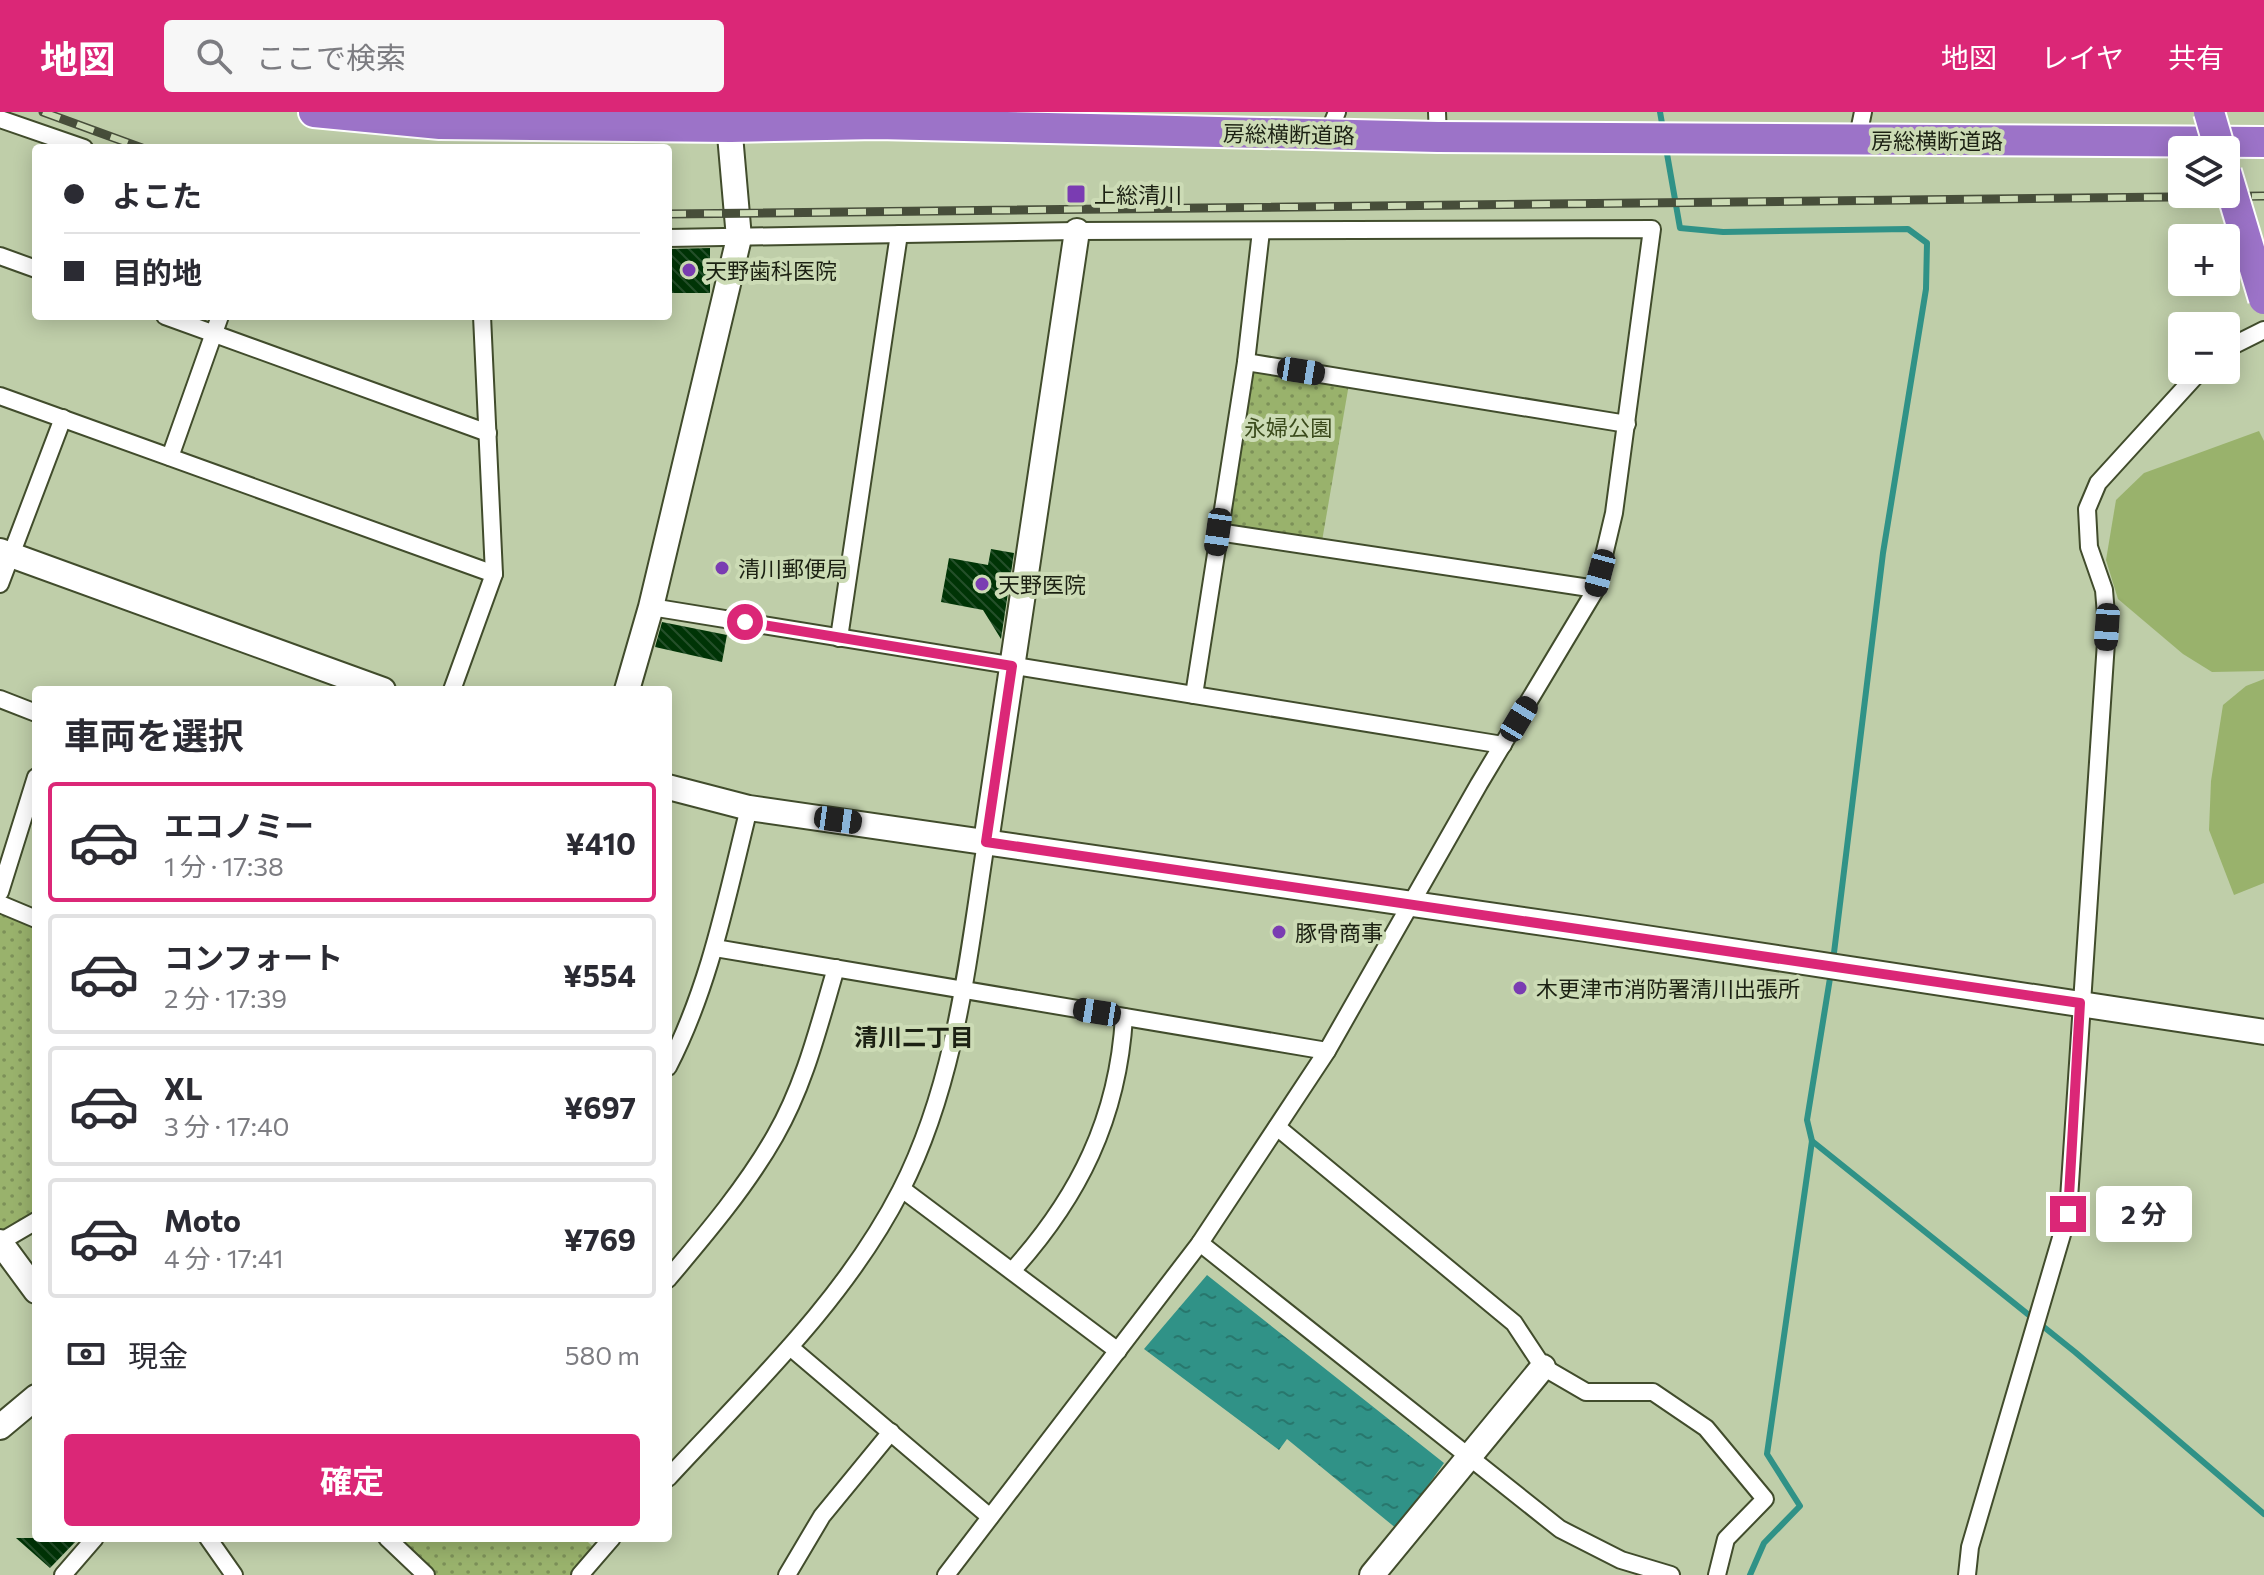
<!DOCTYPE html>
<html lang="ja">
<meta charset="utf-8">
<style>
:root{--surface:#fff;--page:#f7f7f7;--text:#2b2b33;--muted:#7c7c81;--line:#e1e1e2;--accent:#db2777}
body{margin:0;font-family:Commissioner,"Noto Sans JP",sans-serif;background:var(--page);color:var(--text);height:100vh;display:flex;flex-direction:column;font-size:30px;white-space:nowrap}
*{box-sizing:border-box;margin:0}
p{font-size:26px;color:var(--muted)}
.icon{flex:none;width:44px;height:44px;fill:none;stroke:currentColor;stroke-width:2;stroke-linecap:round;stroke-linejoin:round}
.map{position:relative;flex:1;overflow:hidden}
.side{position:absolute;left:32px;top:574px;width:640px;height:856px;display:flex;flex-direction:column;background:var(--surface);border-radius:8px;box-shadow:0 4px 20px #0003}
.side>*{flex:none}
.top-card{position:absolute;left:32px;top:32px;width:640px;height:176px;border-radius:8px;box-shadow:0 4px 20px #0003;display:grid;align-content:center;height:176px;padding:0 32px;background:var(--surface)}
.fabs{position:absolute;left:2168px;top:24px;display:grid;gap:16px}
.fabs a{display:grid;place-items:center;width:72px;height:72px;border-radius:8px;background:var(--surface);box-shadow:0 4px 20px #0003;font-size:40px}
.end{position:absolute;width:36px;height:36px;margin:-18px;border:10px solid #db2777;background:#fff;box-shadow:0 0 0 4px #fff}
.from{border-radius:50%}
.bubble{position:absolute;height:56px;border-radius:8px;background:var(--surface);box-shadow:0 4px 20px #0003;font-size:26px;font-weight:700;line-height:56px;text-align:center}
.car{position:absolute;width:24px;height:48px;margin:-24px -12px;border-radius:10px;box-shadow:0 0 6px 2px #0007;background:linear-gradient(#222 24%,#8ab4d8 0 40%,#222 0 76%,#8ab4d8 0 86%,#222 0)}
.top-card b{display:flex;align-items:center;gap:28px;height:76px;font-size:30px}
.top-card b+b{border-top:2px solid var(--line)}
.top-card i{width:20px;height:20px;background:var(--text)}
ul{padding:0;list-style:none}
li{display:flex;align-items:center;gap:24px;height:120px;margin:0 16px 12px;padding:0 16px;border:4px solid var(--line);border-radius:8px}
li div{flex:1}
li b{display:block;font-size:30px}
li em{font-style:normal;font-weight:700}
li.selected{border-color:var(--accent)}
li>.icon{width:72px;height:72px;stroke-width:1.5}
h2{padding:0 32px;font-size:36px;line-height:96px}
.pay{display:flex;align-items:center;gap:20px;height:88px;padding:0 32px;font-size:30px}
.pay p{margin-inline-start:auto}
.primary-button{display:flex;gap:16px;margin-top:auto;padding:16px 32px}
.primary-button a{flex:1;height:92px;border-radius:8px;background:var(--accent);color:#fff;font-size:32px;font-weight:700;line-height:92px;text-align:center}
header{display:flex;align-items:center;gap:48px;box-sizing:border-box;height:112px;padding:0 40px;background:var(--accent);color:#fff}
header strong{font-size:38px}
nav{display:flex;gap:44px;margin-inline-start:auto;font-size:28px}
.search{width:560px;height:72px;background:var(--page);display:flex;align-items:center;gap:20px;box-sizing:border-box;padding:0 28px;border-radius:8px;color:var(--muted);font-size:30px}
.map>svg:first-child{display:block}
.grass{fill:url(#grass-dots)}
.pitch{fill:#99b26c}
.water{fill:url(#water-ripples)}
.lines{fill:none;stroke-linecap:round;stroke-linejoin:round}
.stream{stroke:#309287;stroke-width:6}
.building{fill:url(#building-back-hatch)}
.street-casing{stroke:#414c2c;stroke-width:20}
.secondary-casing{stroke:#414c2c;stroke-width:28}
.highway-casing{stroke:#fff;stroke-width:34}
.street{stroke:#fff;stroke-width:16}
.secondary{stroke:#fff;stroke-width:24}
.highway{stroke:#9c73c8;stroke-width:30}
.rail-casing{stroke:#474e3a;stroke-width:9}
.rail{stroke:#ccdbb5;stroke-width:6;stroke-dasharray:18;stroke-linecap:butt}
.highway-bridge-casing{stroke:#fff;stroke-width:34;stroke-linecap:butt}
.highway-bridge{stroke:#9c73c8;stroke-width:30}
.route{stroke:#db2777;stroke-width:10}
.poi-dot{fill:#7a3cb2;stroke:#ccdbb5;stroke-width:3}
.labels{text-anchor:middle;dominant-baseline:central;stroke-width:8;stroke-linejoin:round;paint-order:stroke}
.street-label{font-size:22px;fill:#1c2113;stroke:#ccdbb5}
.poi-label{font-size:22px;fill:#1c2113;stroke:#ccdbb5;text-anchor:start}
.park-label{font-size:22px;fill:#3b4b1c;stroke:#ccdbb5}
.neighbourhood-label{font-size:24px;font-weight:bold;fill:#1c2113;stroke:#ccdbb5}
</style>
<header>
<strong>地図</strong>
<div class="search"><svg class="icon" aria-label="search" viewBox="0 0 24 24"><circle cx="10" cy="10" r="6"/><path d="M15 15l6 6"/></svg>ここで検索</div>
<nav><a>地図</a><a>レイヤ</a><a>共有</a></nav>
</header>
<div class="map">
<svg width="2264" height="1463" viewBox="0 0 2264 1463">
<defs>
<pattern id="grass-dots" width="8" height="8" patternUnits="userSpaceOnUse" patternTransform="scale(2)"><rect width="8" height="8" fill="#99b26c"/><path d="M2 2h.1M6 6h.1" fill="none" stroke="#7c9058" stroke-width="1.8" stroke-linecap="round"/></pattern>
<pattern id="water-ripples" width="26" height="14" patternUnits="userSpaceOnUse" patternTransform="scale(2)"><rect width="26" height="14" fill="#309287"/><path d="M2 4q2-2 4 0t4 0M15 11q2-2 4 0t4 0" fill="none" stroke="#28776d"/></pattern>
<pattern id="building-back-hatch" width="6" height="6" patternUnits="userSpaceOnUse" patternTransform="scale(2)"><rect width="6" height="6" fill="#003406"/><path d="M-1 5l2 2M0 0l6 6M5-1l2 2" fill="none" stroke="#254f2a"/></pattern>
</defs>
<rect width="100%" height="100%" fill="#bfcea9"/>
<g class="grass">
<path d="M 1246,250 L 1350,266 L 1321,435 L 1218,420 Z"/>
<path d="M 0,793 L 36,808 L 36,1109 L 0,1130 Z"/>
<path d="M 388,1426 L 584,1426 L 598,1440 L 580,1463 L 436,1463 Z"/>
</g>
<g class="pitch">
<path d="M 2259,319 L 2264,329 L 2264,559 L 2212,560 L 2183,542 L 2118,487 L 2106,448 L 2116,388 L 2144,361 Z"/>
<path d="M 2264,567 L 2264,771 L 2234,783 L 2209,718 L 2211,669 L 2223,593 L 2246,574 Z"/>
</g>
<path class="water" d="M 1207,1163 L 1444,1351 L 1397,1417 L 1287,1327 L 1279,1338 L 1144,1237 Z"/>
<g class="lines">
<g class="stream">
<path d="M 1660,0 L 1663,17"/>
<path d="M 1666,36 L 1680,116 L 1723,120 L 1908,117 L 1927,131 L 1926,177 L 1883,441 L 1833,849"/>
<path d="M 1812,1029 L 2075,1240 L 2264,1402"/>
<path d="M 1750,1463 L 1764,1431 L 1800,1394 L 1767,1342 L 1812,1029 L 1807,1008 L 1831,860"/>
</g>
</g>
<g class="building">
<path d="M 710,136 L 710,181 L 668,181 L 668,137 Z"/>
<path d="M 991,437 L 1014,441 L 1001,527 L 983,498 L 941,490 L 949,446 L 988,453 Z"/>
<path d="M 662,510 L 727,523 L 722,550 L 655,535 Z"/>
<path d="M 16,1426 L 79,1426 L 50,1456 Z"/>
</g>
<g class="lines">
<defs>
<g id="street">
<path d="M 1437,0 L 1438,25"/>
<path d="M 0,7 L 84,36"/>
<path d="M 1328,22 L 1337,0"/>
<path d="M 1857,29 L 1863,0"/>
<path d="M 668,126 L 1077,119 L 1652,117 L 1614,401 L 1596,477 L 1479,672 L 1327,939 L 1200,1131 L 946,1463"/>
<path d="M 0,144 L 36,157"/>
<path d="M 165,204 L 488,321"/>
<path d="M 2226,237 L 2264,218"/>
<path d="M 1246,250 L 1627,312"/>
<path d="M 0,284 L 494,462"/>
<path d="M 170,345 L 220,204"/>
<path d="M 1218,420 L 1596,477"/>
<path d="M 0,472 L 63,306"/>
<path d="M 651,495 L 1503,633"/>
<path d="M 839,526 L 899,122"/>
<path d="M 452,578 L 494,462 L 482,204"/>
<path d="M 1194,583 L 1246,250 L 1261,119"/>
<path d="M 0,587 L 36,601"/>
<path d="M 0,780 L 36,665"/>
<path d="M 0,792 L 36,807"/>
<path d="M 715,836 L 1327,939"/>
<path d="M 668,955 C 710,874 727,784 749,696"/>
<path d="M 1277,1015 L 1514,1211 L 1543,1255 L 1586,1280 L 1653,1280 L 1706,1316 L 1765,1387 L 1726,1427 L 1717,1463"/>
<path d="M 902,1077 L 1118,1239"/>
<path d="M 0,1130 L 36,1109"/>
<path d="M 1200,1131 L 1560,1417 L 1621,1448 L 1671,1463"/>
<path d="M 1012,1159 C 1079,1085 1118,1006 1124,905"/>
<path d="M 668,1167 C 706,1122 746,1075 775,1024 C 805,972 819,913 836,856"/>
<path d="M 790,1235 L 990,1405"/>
<path d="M 668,1366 C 751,1276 845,1188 901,1078 C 956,970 968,847 986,730"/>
<path d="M 208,1426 L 234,1463"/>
<path d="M 387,1426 L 426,1463"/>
<path d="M 63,1463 L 95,1426"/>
<path d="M 580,1463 L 612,1426"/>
<path d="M 787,1463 L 822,1404 L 891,1320"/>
<path d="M 1967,1463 L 1970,1435 L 2068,1102 L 2107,515 L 2104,478 L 2089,435 L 2087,397 L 2098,371 L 2201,258"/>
</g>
<g id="secondary">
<path d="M 0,439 L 383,578"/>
<path d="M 627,578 L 651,495 L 739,126 L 728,0"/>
<path d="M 668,675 L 749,696 L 1586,817 L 2264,920"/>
<path d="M 986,730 L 1077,119"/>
<path d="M 0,1130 L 36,1179"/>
<path d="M 0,1315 L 36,1285"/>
<path d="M 1372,1463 L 1543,1255"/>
</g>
<path id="highway" d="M 314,0 L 440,12 L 731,15 L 877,12 L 1438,25 L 2264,30"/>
</defs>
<use href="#street" class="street-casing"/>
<use href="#secondary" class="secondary-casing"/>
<use href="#highway" class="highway-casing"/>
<use href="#street" class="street"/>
<use href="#secondary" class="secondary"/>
<use href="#highway" class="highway"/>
<defs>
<g id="rail">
<path d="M 43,0 L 142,36"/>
<path d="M 668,102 L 2264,84"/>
</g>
</defs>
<use href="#rail" class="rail-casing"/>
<use href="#rail" class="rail"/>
<defs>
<g id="highway-bridge">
<path d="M 2209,0 L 2220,38"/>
<path d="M 2226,60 L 2264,187"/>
</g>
</defs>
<use href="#highway-bridge" class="highway-bridge-casing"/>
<use href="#highway-bridge" class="highway-bridge"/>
</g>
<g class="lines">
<path class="route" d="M 745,510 L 1012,554 L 986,730 L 2080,891 L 2068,1102"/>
</g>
<g class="poi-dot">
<rect x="1066" y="72" width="20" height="20" rx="4"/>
<circle cx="689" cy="158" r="8"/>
<circle cx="722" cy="456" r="8"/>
<circle cx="982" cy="472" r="8"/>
<circle cx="1279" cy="820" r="8"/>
<circle cx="1520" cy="876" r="8"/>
</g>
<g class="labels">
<g class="street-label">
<text transform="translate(1289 22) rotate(1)">房総横断道路</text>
<text x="1937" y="28">房総横断道路</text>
</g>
<g class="poi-label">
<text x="1094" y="82">上総清川</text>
<text x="705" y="158">天野歯科医院</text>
<text x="738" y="456">清川郵便局</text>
<text x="998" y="472">天野医院</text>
<text x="1295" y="820">豚骨商事</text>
<text x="1536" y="876">木更津市消防署清川出張所</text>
</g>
<g class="park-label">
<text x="1288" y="315">永婦公園</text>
</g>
<g class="neighbourhood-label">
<text x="914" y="924">清川二丁目</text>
</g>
</g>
</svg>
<div class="fabs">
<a><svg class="icon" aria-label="layers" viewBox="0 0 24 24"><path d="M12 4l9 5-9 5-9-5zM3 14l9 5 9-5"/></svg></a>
<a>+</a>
<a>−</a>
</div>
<i class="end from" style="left:745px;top:510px"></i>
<i class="end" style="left:2068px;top:1102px"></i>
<div class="bubble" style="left:2096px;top:1074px;width:96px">2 分</div>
<i class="car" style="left:1301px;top:259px;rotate:99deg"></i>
<i class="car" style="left:1218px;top:420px;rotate:188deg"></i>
<i class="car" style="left:1600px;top:461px;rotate:195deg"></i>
<i class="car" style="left:2107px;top:515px;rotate:184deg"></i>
<i class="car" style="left:1519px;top:607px;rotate:31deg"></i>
<i class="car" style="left:838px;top:708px;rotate:98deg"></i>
<i class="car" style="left:1097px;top:900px;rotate:279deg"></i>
<div class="top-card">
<b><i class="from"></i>よこた</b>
<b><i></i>目的地</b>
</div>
<section class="side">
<h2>車両を選択</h2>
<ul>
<li class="selected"><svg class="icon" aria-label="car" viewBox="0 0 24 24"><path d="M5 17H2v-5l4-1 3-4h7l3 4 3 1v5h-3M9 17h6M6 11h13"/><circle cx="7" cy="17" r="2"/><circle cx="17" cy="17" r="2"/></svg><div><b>エコノミー</b><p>1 分 · 17:38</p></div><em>¥410</em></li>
<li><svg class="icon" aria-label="car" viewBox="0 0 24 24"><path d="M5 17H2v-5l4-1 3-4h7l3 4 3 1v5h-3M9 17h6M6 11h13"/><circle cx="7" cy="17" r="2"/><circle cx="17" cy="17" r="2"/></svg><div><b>コンフォート</b><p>2 分 · 17:39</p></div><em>¥554</em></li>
<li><svg class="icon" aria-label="car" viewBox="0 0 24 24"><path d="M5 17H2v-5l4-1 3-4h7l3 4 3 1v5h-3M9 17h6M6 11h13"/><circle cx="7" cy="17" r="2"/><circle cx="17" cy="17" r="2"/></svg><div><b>XL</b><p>3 分 · 17:40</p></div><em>¥697</em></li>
<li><svg class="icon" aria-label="car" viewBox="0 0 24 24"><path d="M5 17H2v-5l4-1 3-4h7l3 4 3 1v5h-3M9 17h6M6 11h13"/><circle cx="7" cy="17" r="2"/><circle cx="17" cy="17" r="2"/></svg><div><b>Moto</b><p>4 分 · 17:41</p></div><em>¥769</em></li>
</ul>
<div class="pay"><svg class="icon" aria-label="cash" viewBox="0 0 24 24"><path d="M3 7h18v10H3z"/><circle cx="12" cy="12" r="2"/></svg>現金<p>580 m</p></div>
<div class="primary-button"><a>確定</a></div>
</section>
</div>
